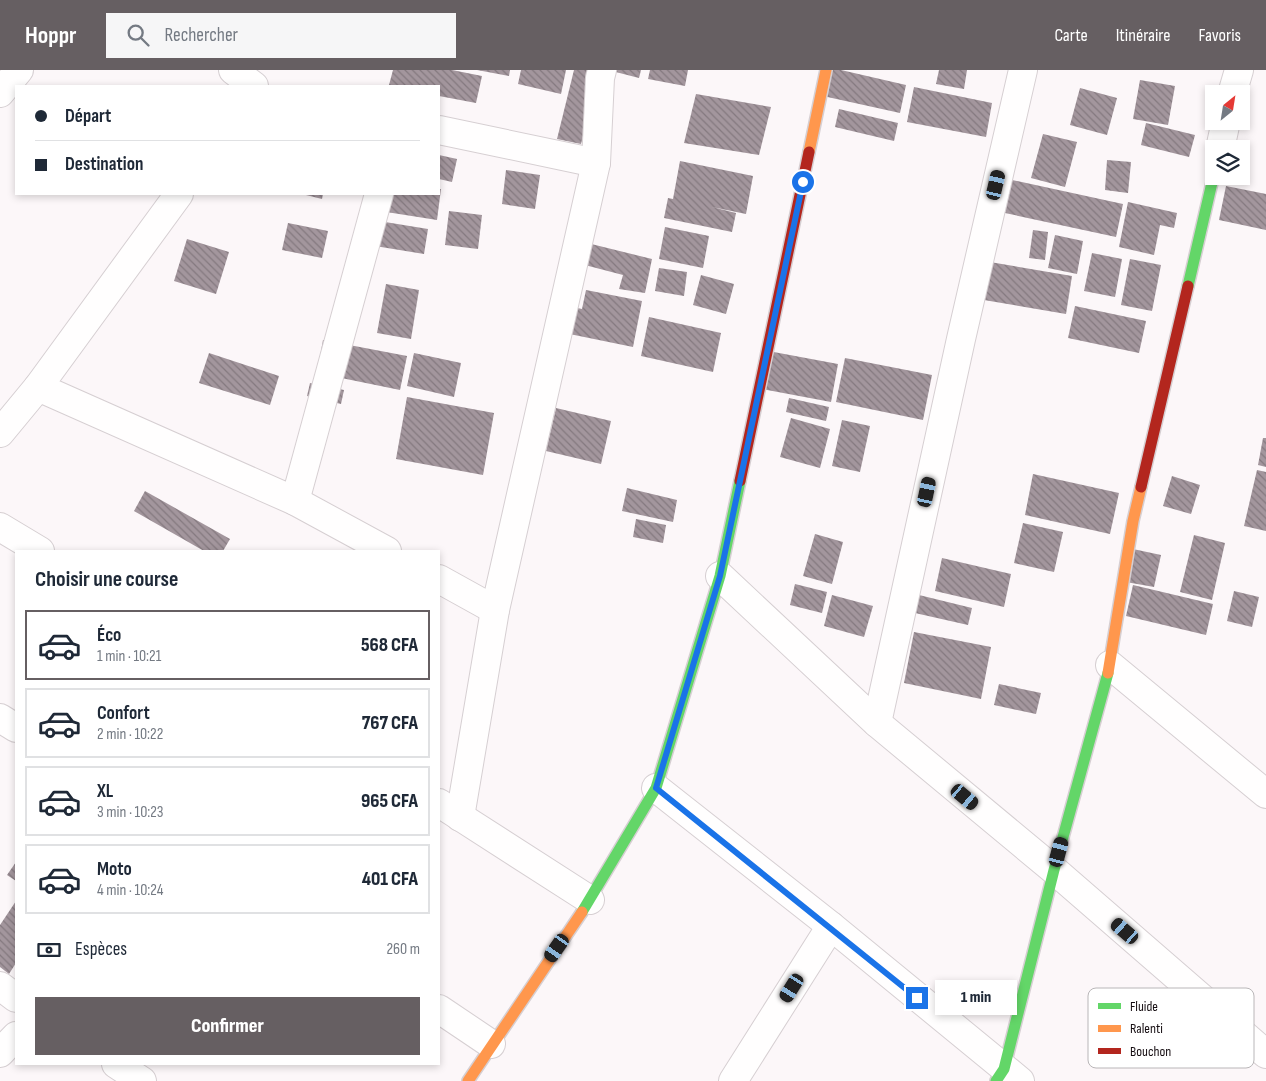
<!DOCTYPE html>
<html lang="fr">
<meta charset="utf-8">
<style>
:root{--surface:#fff;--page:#f6f6f7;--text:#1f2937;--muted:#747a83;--line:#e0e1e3;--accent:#665f62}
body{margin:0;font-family:"Sofia Sans Condensed",sans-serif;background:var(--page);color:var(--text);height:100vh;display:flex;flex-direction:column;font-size:19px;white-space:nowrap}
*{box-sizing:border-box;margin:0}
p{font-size:16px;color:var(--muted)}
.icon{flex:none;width:28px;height:28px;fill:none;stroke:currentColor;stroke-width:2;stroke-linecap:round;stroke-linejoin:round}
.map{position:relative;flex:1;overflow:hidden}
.details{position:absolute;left:15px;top:480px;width:425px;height:515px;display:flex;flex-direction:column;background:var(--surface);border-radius:0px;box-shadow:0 2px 8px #0003}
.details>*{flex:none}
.top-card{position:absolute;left:15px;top:15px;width:425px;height:110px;border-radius:0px;box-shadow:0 2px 8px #0003;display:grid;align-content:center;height:110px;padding:0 20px;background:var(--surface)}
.needle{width:32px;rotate:30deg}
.controls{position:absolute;left:1205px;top:15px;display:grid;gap:10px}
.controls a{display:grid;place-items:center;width:45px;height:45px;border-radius:0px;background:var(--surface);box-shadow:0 2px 8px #0003;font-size:25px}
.end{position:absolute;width:22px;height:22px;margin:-11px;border:6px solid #1a73e8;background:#fff;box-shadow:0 0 0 2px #fff}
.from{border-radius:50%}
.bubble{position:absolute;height:35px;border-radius:0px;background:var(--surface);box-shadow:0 2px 8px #0003;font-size:16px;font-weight:800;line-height:35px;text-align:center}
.car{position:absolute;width:15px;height:30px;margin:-15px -8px;border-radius:6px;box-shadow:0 0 4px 1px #0007;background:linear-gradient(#222 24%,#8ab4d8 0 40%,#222 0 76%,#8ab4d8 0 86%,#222 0)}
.top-card b{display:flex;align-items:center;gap:18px;height:48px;font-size:19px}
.top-card b+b{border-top:1px solid var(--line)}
.top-card i{width:12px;height:12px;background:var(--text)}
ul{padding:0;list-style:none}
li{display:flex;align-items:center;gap:15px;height:70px;margin:0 10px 8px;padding:0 10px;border:2px solid var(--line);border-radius:0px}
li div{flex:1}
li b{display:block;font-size:19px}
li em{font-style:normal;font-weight:800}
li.active{border-color:var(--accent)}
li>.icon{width:45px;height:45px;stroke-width:1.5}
h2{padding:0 20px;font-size:22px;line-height:60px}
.pay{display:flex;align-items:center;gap:12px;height:55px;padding:0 20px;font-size:19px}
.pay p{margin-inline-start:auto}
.cta{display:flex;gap:10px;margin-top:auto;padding:10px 20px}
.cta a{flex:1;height:58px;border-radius:0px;background:var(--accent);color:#fff;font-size:20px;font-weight:800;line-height:58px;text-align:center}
header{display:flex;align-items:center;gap:30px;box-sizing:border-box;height:70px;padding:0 25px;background:var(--accent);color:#fff}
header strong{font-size:24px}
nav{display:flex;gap:28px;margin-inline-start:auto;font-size:18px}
.search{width:350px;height:45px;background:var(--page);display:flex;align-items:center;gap:12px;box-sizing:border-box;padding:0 18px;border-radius:0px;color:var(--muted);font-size:19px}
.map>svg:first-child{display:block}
.building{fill:url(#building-back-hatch)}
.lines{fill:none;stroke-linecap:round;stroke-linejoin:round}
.street-casing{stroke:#d6cfd2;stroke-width:30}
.fast-casing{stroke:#d6cfd2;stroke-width:14}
.slow-casing{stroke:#d6cfd2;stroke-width:14}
.jam-casing{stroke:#d6cfd2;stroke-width:14}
.street{stroke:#fffefe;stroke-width:28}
.fast{stroke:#63d668;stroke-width:11}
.slow{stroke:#ff974d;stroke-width:11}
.jam{stroke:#b3261e;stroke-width:11}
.route{stroke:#1a73e8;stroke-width:6}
.key{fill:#fff;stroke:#b9b6b8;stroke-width:1}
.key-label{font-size:14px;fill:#150d11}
</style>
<header>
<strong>Hoppr</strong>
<div class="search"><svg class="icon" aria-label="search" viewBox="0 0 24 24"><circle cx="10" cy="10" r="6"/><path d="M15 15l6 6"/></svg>Rechercher</div>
<nav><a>Carte</a><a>Itinéraire</a><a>Favoris</a></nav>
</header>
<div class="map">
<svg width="1266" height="1011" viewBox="0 0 1266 1011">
<defs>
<pattern id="building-back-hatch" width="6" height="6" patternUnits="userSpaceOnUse" patternTransform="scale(1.25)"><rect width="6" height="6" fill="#a3969d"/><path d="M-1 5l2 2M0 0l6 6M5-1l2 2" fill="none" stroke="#84797f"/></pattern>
</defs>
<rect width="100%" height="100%" fill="#fcf7f9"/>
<g class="building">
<path d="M 393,0 L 452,0 L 482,6 L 476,33 L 439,26 L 439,16 L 389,15 Z"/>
<path d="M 477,0 L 510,0 L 509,6 Z"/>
<path d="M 521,0 L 566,0 L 561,24 L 518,14 Z"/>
<path d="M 574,0 L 599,0 L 581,74 L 557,69 Z"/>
<path d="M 608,0 L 641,0 L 639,8 Z"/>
<path d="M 650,0 L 688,0 L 685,16 L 648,9 Z"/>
<path d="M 829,0 L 841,0 L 906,15 L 900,43 L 823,26 Z"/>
<path d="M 939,0 L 967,0 L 964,19 L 936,14 Z"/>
<path d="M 1140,10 L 1175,16 L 1168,55 L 1133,49 Z"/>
<path d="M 914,17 L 992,33 L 986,67 L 907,52 Z"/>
<path d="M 1080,18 L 1117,28 L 1107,65 L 1070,55 Z"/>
<path d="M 696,24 L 771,37 L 759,85 L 684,73 Z"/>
<path d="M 839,39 L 898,53 L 894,71 L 835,57 Z"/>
<path d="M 1146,53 L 1195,65 L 1189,87 L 1141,75 Z"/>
<path d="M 1043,64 L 1077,72 L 1065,117 L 1031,108 Z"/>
<path d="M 439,85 L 457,89 L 452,112 L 439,109 Z"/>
<path d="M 1107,90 L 1131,92 L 1128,123 L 1105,120 Z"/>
<path d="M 680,91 L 753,106 L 746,144 L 712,137 L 736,143 L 732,162 L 664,148 L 668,128 L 673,129 Z"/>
<path d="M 506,100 L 540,105 L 535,139 L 502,134 Z"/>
<path d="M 1012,110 L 1123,134 L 1116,167 L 1005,143 Z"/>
<path d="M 1226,116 L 1266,124 L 1266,160 L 1219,150 Z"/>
<path d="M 439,119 L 441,119 L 437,150 L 380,141 L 382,124 L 439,124 Z"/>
<path d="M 302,124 L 323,124 L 322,129 Z"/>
<path d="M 1128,132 L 1177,143 L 1174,158 L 1160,155 L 1154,185 L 1119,177 Z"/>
<path d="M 449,141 L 482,145 L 478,179 L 445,175 Z"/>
<path d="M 379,151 L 428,159 L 424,184 L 375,176 Z"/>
<path d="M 288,153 L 328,161 L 322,188 L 282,180 Z"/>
<path d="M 665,157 L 709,166 L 703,198 L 659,189 Z"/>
<path d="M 1033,160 L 1048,162 L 1045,190 L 1029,188 Z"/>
<path d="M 1055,165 L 1083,171 L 1077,204 L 1048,198 Z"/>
<path d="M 567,168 L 652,189 L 645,223 L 619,219 L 623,205 L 562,189 Z"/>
<path d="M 187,169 L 229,182 L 216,224 L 174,211 Z"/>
<path d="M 1092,183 L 1122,189 L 1115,227 L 1084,221 Z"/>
<path d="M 1130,189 L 1161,195 L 1152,241 L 1121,235 Z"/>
<path d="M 990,192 L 1072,206 L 1066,244 L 984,230 Z"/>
<path d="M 659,198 L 687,202 L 684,226 L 655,221 Z"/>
<path d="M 701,205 L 734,214 L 726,244 L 693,235 Z"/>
<path d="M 386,214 L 419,220 L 411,269 L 377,263 Z"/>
<path d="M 586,220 L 642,231 L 633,277 L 550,260 L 555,233 L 582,239 Z"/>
<path d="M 1075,236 L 1146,251 L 1139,283 L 1068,268 Z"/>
<path d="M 649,247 L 721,263 L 713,302 L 641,286 Z"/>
<path d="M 323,270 L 407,286 L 400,320 L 317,303 Z"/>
<path d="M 763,280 L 838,294 L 831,332 L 756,318 Z"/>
<path d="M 209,283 L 279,306 L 270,335 L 199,313 Z"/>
<path d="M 414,283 L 461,293 L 454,327 L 407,316 Z"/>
<path d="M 845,288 L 932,305 L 923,350 L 836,332 Z"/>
<path d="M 310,313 L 344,320 L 341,334 L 307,326 Z"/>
<path d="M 407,327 L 494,343 L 483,405 L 396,389 Z"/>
<path d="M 789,328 L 829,337 L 826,351 L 786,342 Z"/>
<path d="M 556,338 L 611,351 L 601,394 L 546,381 Z"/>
<path d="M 791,348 L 830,359 L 820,398 L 780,387 Z"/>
<path d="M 842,350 L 870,356 L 860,402 L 832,396 Z"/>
<path d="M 1263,368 L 1266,368 L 1266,397 L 1258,395 Z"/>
<path d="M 1257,400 L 1266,402 L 1266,461 L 1244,456 Z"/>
<path d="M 1033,404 L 1119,423 L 1110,464 L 1025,445 Z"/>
<path d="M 1172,406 L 1200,415 L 1191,444 L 1163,436 Z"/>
<path d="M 627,418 L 677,430 L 673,452 L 622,441 Z"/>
<path d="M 145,421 L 230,469 L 223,481 L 204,481 L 134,441 Z"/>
<path d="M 636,449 L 666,455 L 663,473 L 633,467 Z"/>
<path d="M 1023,453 L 1063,462 L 1054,502 L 1014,493 Z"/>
<path d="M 815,464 L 843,472 L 832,514 L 803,506 Z"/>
<path d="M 1194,465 L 1225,473 L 1212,530 L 1180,522 Z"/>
<path d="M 1133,479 L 1161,485 L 1154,517 L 1126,512 Z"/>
<path d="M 942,488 L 1011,504 L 1004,537 L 935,521 Z"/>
<path d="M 795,514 L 827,522 L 822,543 L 790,535 Z"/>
<path d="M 1133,515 L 1213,534 L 1206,565 L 1126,546 Z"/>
<path d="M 1234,521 L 1259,527 L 1252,557 L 1227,551 Z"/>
<path d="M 832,525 L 873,536 L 864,567 L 824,556 Z"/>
<path d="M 919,525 L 972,538 L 968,555 L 915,543 Z"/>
<path d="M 914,562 L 991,577 L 981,629 L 904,613 Z"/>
<path d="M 999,614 L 1041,623 L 1036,644 L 994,635 Z"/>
<path d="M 16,792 L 16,811 L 7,805 Z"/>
<path d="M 16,831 L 16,893 L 9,904 L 0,897 L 0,855 Z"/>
</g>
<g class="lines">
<defs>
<g id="street">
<path d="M 233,0 L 254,16"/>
<path d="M 0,23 L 19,0"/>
<path d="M 1232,24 L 1239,0"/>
<path d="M 439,60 L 596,93"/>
<path d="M 1220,79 L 1226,51"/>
<path d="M 38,317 L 295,431 L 387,481"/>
<path d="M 0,363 L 38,317 L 179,124"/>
<path d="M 295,431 L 379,124"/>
<path d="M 0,457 L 40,481"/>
<path d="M 720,506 L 877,653 L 1054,800 L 1266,984"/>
<path d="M 439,509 L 495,540"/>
<path d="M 1110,595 L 1266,724"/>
<path d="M 0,648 L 16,658"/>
<path d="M 877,653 L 961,269 L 1023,0"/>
<path d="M 656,718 L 831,856 L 1020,1011"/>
<path d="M 439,733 L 590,830"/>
<path d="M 460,747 L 495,540 L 596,93 L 600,8 L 602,0"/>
<path d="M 0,916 L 16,928"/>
<path d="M 439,939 L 491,974"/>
<path d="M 0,983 L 16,966"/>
<path d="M 116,994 L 142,1011"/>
<path d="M 733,1011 L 831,856"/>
</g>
<g id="fast">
<path d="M 1188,216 L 1214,104"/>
<path d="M 582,842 L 656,718 L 720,506 L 740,411"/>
<path d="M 996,1011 L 1004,999 L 1054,800 L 1108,603"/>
</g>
<g id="slow">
<path d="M 809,82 L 826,0"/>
<path d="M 1108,603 L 1133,451 L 1141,417"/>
<path d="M 468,1011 L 582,842"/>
</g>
<g id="jam">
<path d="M 740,411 L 809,82"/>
<path d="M 1141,417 L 1188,216"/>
</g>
</defs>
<use href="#street" class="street-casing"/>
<use href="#fast" class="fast-casing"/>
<use href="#slow" class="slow-casing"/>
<use href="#jam" class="jam-casing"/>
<use href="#street" class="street"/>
<use href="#fast" class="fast"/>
<use href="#slow" class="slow"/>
<use href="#jam" class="jam"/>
</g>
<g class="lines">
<path class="route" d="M 803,112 L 720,506 L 656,718 L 917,928"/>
</g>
<rect x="1088" y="918" width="166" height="80" rx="8" class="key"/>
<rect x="1098" y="933" width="23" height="6" fill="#63d668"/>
<rect x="1098" y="955" width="23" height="7" fill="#ff974d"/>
<rect x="1098" y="978" width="23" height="6" fill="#b3261e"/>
<g class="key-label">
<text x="1130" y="941">Fluide</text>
<text x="1130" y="963">Ralenti</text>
<text x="1130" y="986">Bouchon</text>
</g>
</svg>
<div class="controls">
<a><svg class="needle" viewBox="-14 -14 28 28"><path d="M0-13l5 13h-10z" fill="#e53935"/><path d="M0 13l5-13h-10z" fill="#747a83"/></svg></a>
<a><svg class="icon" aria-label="layers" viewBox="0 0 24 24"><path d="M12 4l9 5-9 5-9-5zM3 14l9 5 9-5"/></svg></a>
</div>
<i class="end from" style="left:803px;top:112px"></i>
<i class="end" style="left:917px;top:928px"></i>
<div class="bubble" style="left:935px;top:910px;width:82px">1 min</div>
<i class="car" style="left:996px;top:115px;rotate:13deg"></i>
<i class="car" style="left:927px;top:422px;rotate:12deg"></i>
<i class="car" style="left:965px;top:727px;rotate:130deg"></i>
<i class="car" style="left:1059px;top:782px;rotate:15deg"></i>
<i class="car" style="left:1125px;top:861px;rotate:311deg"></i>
<i class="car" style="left:557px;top:878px;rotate:215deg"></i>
<i class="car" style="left:792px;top:918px;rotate:212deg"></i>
<div class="top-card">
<b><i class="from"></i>Départ</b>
<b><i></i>Destination</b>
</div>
<section class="details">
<h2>Choisir une course</h2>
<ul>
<li class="active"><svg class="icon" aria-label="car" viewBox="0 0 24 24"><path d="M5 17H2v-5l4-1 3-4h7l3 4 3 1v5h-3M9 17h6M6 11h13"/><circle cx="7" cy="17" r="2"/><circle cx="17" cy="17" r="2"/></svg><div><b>Éco</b><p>1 min · 10:21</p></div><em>568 CFA</em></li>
<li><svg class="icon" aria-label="car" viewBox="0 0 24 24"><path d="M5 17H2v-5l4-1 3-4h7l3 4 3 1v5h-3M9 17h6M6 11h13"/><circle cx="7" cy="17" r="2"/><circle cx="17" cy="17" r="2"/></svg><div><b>Confort</b><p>2 min · 10:22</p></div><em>767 CFA</em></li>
<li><svg class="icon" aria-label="car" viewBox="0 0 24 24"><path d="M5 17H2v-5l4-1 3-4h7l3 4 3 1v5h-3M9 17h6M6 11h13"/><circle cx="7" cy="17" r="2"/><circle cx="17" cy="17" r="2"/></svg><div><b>XL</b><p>3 min · 10:23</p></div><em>965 CFA</em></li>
<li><svg class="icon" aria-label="car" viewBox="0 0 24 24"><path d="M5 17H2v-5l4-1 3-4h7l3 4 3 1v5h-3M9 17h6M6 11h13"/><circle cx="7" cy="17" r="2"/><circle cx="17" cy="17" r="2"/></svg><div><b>Moto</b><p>4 min · 10:24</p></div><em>401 CFA</em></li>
</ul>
<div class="pay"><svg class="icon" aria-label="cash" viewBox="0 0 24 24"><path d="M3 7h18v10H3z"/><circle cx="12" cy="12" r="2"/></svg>Espèces<p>260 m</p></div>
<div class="cta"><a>Confirmer</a></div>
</section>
</div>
